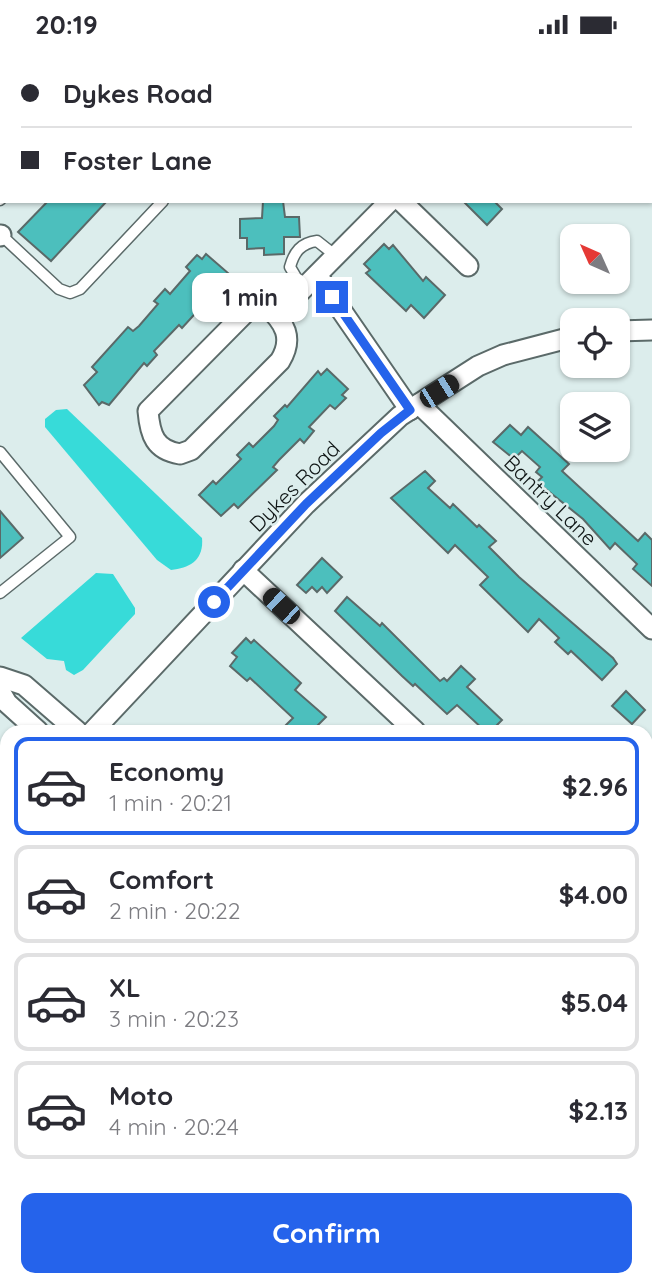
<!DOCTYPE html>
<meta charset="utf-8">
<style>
:root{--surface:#fff;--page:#f2f2f3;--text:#2b2b33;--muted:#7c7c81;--line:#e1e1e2;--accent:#2563eb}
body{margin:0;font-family:Quicksand,sans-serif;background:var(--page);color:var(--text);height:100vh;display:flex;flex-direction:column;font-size:26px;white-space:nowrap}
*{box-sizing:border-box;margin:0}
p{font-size:23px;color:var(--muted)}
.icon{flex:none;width:38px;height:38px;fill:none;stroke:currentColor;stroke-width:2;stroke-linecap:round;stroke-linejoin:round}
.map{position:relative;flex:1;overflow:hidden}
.details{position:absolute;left:0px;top:676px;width:653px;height:562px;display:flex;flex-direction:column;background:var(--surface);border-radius:21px 21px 0 0;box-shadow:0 2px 5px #0004}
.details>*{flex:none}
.hud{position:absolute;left:0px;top:0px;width:653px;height:154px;box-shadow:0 2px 5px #0004;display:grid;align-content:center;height:154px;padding:0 21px;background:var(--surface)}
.needle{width:46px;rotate:315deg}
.buttons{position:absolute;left:560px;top:175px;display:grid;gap:14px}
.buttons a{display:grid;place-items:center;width:70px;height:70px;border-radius:14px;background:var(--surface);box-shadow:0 2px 5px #0004;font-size:35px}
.end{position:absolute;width:32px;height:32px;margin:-16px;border:9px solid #2563eb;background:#fff;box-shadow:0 0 0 4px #fff}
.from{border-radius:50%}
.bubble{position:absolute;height:49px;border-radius:14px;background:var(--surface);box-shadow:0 2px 5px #0004;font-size:23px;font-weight:700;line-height:49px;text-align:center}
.car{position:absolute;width:21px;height:42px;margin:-21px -10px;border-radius:9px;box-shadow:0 0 5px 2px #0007;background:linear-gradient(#222 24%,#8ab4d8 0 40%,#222 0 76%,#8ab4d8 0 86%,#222 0)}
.hud b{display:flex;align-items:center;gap:24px;height:66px;font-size:26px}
.hud b+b{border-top:2px solid var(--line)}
.hud i{width:18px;height:18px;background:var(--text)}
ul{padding:12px 0 0;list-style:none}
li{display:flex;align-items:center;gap:21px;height:98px;margin:0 14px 10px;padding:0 7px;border:4px solid var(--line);border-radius:14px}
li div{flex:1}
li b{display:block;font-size:26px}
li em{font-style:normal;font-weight:700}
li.current{border-color:var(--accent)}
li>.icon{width:63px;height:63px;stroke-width:1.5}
.cta{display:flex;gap:14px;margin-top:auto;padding:14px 21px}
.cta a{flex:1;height:80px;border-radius:14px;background:var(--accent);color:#fff;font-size:28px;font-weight:700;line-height:80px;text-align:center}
.status{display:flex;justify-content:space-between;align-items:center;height:49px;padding:0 35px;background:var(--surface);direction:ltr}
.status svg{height:19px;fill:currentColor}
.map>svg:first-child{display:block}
.water{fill:#37dbd9}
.building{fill:#4cbfbd;stroke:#5a6968;stroke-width:2}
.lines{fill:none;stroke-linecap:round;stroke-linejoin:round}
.lane-casing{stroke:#5b6a69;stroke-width:13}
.street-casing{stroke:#5b6a69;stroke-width:23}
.lane{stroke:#fff;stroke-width:10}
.street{stroke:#fff;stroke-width:19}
.route{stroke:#2563eb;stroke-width:9}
.labels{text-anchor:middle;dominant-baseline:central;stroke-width:5;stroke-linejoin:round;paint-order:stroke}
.street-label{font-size:21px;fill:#0f1515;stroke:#dcedec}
</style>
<div class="status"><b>20:19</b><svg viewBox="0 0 49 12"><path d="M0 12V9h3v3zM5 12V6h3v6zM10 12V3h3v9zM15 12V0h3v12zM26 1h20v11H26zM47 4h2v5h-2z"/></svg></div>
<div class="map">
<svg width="652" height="1237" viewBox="0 0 652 1237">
<rect width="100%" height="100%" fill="#dcedec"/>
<g class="water">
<path d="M 67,360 L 202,489 C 204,511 190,519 171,521 L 157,511 L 45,378 L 45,370 L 56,361 Z"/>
<path d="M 96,524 L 113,525 L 135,559 L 135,565 L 83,621 L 74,626 L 66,621 L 64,612 L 47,610 L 21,589 Z"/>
</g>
<g class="building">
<path d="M 48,152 L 107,152 L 51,212 L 18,183 Z"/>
<path d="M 263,152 L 283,152 L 285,168 L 299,168 L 300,188 L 284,188 L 284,205 L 264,206 L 264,199 L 247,200 L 247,189 L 240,189 L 240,170 L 262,169 Z"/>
<path d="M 463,152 L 494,152 L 502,160 L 487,176 Z"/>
<path d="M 384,195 L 389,200 L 393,196 L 423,232 L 426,228 L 445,246 L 424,269 L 411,256 L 406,262 L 366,224 L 370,221 L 364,215 Z"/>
<path d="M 206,205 L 228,224 L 222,231 L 224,233 L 182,279 L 179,276 L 154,302 L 157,306 L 147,317 L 144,314 L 109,356 L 102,353 L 99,356 L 84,336 L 97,323 L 92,318 L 128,278 L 133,282 L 139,277 L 158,255 L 154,252 L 165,240 L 170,245 L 190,222 L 186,218 L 197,206 L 202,210 Z"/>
<path d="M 327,320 L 348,340 L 342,346 L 346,349 L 335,360 L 330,356 L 309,378 L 314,382 L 304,394 L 300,390 L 279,411 L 273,418 L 277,421 L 238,459 L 234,455 L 221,467 L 199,446 L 213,432 L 216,435 L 241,410 L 237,406 L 249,394 L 253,398 L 274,377 L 278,371 L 274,367 L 285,356 L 287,358 L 318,322 L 321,326 Z"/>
<path d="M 510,376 L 521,386 L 528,378 L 569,415 L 562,422 L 638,492 L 645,484 L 652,491 L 652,537 L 633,520 L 637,515 L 615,494 L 610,500 L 583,470 L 537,433 L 542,428 L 536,423 L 540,418 L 522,402 L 514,410 L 493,393 Z"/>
<path d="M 425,422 L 435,432 L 428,439 L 450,459 L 453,455 L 477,478 L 479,476 L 496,492 L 489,498 L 519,528 L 613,609 L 617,615 L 602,631 L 571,602 L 568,605 L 555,593 L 559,589 L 539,570 L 528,583 L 480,536 L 488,528 L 455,496 L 448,504 L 391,449 Z"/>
<path d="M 0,462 L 23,489 L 0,509 Z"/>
<path d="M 322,509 L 342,528 L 327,544 L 322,538 L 317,543 L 312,538 L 306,544 L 297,536 Z"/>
<path d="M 347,548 L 380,577 L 382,574 L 440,632 L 444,629 L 447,632 L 461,617 L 475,630 L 467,638 L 502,671 L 491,682 L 485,682 L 457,656 L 447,665 L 415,635 L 413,637 L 402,627 L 335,562 Z"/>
<path d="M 246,589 L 251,594 L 254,591 L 301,634 L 295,641 L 326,668 L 312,682 L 280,682 L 293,669 L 250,629 L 247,632 L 230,617 L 237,608 L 232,604 Z"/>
<path d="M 626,642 L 645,661 L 632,675 L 612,657 Z"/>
</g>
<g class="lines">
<defs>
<g id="lane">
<path d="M 139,2 L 141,0"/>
<path d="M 304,2 L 306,0"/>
<path d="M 0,151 L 2,149"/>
<path d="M 0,185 L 59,240 L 70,244 L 80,240 L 163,152"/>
<path d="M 303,240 L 290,218 C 294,203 301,194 317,192 L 336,207"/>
<path d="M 0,403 L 70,488 L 0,544"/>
</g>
<g id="street">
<path d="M 502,0 L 504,2"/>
<path d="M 534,2 L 536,0"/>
<path d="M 401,152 L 468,217"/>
<path d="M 0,187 L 1,186"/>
<path d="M 317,226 L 410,361"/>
<path d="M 266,256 C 285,274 294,289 280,312 L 191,401 L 180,405 C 155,401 150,386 148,362 L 247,262 Z"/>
<path d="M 277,266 L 390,152"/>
<path d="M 618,282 L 652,281"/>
<path d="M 419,355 L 652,580"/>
<path d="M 243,521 L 415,682"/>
<path d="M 0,628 L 24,636 L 77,682"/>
<path d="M 0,642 L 7,654 L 38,682"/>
<path d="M 93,682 L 306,455 L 400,367 L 478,317 L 503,306 L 572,288"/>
<path d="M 0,782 L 7,775"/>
<path d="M 646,936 L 652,931"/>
<path d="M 0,947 L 7,954"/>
<path d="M 253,1237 L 262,1230"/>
</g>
</defs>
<use href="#lane" class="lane-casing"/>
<use href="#street" class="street-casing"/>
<use href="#lane" class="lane"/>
<use href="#street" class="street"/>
</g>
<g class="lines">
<path class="route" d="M 214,553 L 306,455 L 381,384 L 410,361 L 332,248"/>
</g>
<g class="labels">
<g class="street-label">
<text transform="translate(294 437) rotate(-45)">Dykes Road</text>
<text transform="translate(551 451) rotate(44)">Bantry Lane</text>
</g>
</g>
</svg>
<div class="buttons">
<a><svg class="needle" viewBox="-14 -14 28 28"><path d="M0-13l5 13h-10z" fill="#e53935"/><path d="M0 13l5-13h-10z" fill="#7c7c81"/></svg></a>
<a><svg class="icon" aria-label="locate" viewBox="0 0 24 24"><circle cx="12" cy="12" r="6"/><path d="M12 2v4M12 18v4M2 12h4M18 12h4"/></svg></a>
<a><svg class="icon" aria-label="layers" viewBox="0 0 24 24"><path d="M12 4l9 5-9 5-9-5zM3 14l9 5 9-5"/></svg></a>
</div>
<i class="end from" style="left:214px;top:553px"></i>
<i class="end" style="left:332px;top:248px"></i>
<div class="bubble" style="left:192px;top:224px;width:116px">1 min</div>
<i class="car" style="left:439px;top:342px;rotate:58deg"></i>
<i class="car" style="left:281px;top:557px;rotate:313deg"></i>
<div class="hud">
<b><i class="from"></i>Dykes Road</b>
<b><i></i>Foster Lane</b>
</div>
<section class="details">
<ul>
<li class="current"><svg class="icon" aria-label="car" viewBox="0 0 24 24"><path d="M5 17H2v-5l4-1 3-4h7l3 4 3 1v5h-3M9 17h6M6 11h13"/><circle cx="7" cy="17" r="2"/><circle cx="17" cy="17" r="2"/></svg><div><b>Economy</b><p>1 min · 20:21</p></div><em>$2.96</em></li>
<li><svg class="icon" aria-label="car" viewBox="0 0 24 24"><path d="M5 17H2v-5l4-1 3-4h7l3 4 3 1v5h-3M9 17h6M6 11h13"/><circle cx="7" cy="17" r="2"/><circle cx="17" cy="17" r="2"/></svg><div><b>Comfort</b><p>2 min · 20:22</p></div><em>$4.00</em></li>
<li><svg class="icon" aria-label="car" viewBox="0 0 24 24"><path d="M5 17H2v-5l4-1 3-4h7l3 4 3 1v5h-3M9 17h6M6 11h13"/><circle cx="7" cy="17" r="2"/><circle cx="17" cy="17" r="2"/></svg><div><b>XL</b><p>3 min · 20:23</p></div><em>$5.04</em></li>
<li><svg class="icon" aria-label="car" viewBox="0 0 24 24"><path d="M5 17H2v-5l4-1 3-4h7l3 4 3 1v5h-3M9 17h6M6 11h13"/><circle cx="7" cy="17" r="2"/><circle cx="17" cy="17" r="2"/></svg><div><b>Moto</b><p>4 min · 20:24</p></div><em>$2.13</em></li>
</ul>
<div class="cta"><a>Confirm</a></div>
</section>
</div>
